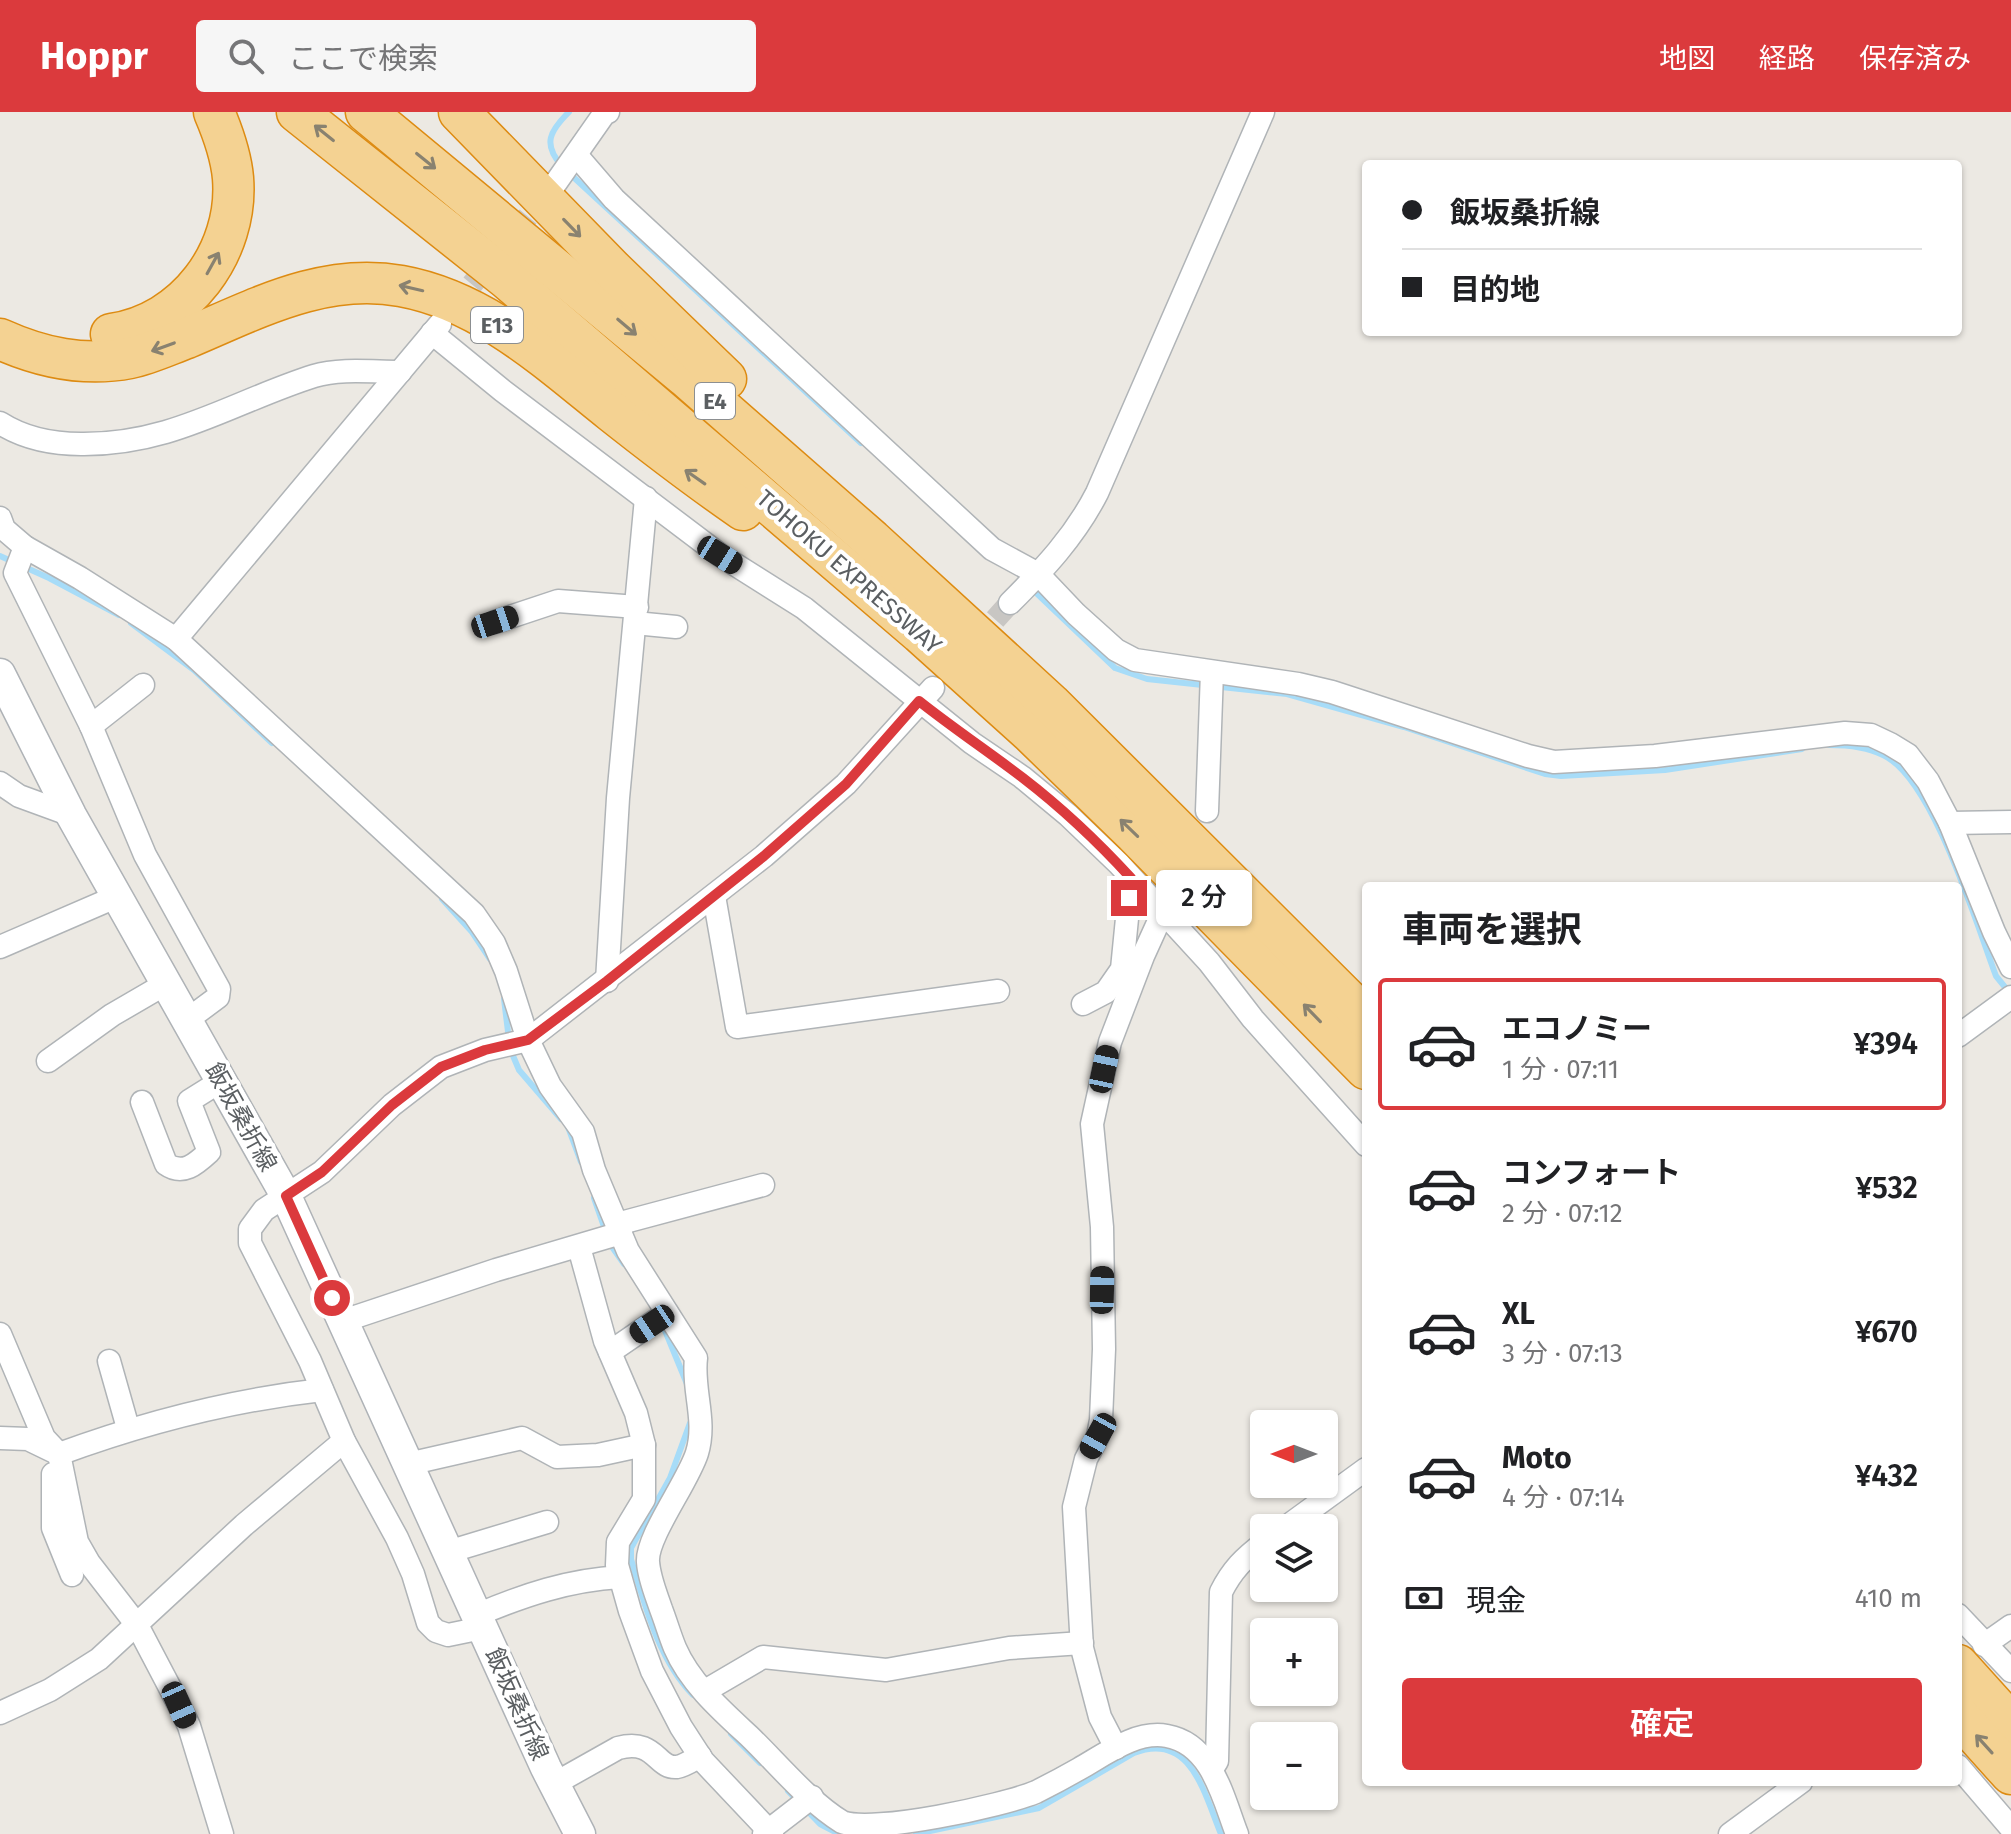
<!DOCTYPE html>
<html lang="ja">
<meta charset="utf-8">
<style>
:root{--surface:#fff;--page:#f6f6f6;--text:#202124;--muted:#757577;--line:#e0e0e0;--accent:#db3a3d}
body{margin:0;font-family:"Fira Sans","Noto Sans JP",sans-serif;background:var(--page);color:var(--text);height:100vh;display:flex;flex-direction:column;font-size:30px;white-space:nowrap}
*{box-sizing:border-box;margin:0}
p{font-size:26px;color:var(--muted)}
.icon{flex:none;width:44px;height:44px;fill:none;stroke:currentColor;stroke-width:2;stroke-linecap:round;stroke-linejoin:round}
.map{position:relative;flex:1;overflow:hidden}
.side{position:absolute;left:1362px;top:770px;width:600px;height:904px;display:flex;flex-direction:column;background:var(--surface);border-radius:8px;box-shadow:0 2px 6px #0004}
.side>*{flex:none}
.guide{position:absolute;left:1362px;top:48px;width:600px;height:176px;border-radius:8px;box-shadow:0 2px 6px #0004;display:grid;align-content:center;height:176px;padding:0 40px;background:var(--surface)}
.needle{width:52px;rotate:270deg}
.controls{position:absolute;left:1250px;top:1298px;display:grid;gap:16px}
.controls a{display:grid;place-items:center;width:88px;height:88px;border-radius:8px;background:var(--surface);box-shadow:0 2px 6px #0004;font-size:40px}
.end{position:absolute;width:36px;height:36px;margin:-18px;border:10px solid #db3a3d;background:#fff;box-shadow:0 0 0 4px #fff}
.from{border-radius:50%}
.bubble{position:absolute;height:56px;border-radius:8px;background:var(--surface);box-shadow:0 2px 6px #0004;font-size:26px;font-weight:600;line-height:56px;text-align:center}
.car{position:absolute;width:24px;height:48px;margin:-24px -12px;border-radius:10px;box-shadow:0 0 6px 2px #0007;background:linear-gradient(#222 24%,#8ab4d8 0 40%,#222 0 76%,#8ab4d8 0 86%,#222 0)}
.guide b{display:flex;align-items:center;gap:28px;height:76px;font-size:30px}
.guide b+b{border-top:2px solid var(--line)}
.guide i{width:20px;height:20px;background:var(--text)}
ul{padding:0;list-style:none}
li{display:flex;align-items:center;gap:24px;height:132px;margin:0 16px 12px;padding:0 24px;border:4px solid transparent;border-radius:8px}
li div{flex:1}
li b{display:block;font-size:30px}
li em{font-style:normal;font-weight:600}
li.active{border-color:var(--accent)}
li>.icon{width:72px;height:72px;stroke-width:1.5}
h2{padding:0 40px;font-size:36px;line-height:96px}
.pay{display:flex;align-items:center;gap:20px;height:88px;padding:0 40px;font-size:30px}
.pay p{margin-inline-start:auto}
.primary-button{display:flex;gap:16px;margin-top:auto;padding:16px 40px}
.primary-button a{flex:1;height:92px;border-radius:8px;background:var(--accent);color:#fff;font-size:32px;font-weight:600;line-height:92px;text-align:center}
header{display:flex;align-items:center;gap:48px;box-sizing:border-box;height:112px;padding:0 40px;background:var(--accent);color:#fff}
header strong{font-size:38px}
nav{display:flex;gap:44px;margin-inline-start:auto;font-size:28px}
.search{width:560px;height:72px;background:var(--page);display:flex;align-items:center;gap:20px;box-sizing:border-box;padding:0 28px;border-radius:8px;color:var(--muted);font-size:30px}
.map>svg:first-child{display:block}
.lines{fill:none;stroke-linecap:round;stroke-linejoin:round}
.stream{stroke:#a7dcf8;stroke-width:6}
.minor-tunnel{stroke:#c8c6c3;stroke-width:22;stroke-dasharray:22 11;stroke-linecap:butt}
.minor-casing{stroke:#b0b4b7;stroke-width:25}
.secondary-casing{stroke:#afb3b7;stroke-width:33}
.motorway-casing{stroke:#dd8b12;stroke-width:43}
.minor{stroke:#fff;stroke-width:22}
.secondary{stroke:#fff;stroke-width:30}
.motorway{stroke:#f4d292;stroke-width:40}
.oneway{stroke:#898270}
.route{stroke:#db3a3d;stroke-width:10}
.labels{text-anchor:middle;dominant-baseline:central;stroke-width:8;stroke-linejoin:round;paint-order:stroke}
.shield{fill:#fff;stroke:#8c8f91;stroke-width:2}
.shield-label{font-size:22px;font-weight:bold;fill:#5b5f62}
.street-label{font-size:24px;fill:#5b5f62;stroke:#fff}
</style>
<header>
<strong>Hoppr</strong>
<div class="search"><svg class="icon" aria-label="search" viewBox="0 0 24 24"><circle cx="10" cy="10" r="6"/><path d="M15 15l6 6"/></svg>ここで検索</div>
<nav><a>地図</a><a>経路</a><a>保存済み</a></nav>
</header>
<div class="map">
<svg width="2011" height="1722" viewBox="0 0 2011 1722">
<rect width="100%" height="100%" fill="#ece9e3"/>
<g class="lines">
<g class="stream">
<path d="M 562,54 C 542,32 550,19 569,0"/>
<path d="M 570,62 L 861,331"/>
<path d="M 0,444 L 49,466 L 119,503"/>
<path d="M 1030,475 L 1115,556 L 1147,567 L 1287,582 L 1404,615 L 1545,662 L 1561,664 L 1665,658 L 1802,637"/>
<path d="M 131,511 L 194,558 L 272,631"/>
<path d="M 1829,633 C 1846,633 1867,635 1883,643 C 1933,666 1976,811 1996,864 L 2009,880"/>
<path d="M 442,787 L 472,820 L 490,847"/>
<path d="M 504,887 L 509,928"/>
<path d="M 511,939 L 519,958 L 561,1007"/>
<path d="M 568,1015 L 581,1050"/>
<path d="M 594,1086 L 610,1132 L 624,1152"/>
<path d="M 664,1216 L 687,1272"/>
<path d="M 690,1311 L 670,1366 L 631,1436 L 631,1447 C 645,1493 658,1547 693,1583"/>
<path d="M 731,1622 L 760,1651"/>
<path d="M 788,1679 L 820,1712 L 839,1722"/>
<path d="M 916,1722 L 1039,1696 L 1134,1641 C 1191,1619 1204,1681 1221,1722"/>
</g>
<g class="minor-tunnel">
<path d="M 451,198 L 549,79"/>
<path d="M 973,532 L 1010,491"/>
</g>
<defs>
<g id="minor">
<path d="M 577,44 L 614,87 L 992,437 L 1038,462 L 1076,502 L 1116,538 L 1135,548 L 1298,572 L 1332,580 L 1528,644 L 1554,650 L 1655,644 L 1845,621 L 1871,623 L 1890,632 L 1908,643 L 1928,669 L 1950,711 L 1994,820 L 2011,855"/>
<path d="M 555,72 L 604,2 L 608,0"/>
<path d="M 432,221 L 503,279 L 720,443 L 804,496 L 972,631 L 1022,665 L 1068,703 L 1119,752 L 1209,850 L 1253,907 L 1366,1033"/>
<path d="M 0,311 C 25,327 52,332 81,332 C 172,333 232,290 314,264 C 340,256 373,260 400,260"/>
<path d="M 0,406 L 4,417 L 25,435 L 80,466 L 176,527 L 474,802 L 494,831 L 506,859 L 528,928 L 550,974 L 583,1020 L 594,1058 L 628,1139 L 696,1246 C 692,1278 707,1308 697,1341 C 688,1370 646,1425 648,1450 C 649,1466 656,1482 661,1497 C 666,1510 670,1524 675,1536 C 690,1571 722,1599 749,1624 C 777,1651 809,1690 842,1710 C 873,1722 1002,1694 1036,1680 C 1050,1673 1065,1665 1079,1657 C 1104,1643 1136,1618 1167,1624 C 1212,1632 1223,1686 1237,1722"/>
<path d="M 25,435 L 15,461 L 91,614 L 145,743 L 219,877 L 218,885 L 187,908"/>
<path d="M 1010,491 C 1044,457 1075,424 1097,381 L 1263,0"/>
<path d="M 495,510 L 558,489 L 637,495"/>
<path d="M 635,511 L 676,515"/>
<path d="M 176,527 L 440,212"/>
<path d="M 91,614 L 143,573"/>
<path d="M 0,671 L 19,684 L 71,703"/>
<path d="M 1207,699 L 1212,560"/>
<path d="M 1950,711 L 2011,710"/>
<path d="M 714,784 L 737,915 L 998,879"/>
<path d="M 0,835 L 118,784"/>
<path d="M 607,869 L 618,686 L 646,386"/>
<path d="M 1083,892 L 1106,880 L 1122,857 L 1131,766"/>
<path d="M 1958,924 L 2011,885"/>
<path d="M 48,949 L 112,903 L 167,871"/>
<path d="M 142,990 L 166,1052 C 183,1064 196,1052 209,1040 L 189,989 L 221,969"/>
<path d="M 617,1112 L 763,1073"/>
<path d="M 579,1135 L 605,1229 L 636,1301 L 644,1333 L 644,1387 L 618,1430 L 617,1453 L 630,1499 L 652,1559 L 681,1615 L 703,1649 L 772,1722"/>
<path d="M 343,1209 L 496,1158 L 621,1121"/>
<path d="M 0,1222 L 44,1326 L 59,1342 L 77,1430 L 89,1451 L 137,1513 L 179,1593 L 189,1614 L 222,1722"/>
<path d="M 610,1240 L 667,1201"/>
<path d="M 109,1249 L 128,1316"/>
<path d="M 0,1326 L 28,1327 L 59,1342 C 146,1310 231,1288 322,1278"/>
<path d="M 408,1352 L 522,1326 L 557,1345 L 598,1343 L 644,1333"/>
<path d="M 53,1362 L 53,1416 L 72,1463"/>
<path d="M 1285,1416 L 1366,1357"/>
<path d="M 448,1440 L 547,1410"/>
<path d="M 477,1503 C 524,1483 569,1468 620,1465"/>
<path d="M 1958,1503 L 2011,1559"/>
<path d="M 482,1516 L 448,1523 L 436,1519 L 428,1511 L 413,1462 L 397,1426 L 344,1329 L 310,1249 L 250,1131 L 250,1117 L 264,1098 L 322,1060 L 392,993 L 441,955 L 485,938 L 528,928 L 764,744 L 846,672 L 933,576"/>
<path d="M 1984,1533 L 2011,1514"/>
<path d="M 705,1579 L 763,1545 L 886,1558 L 1009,1536 L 1082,1531"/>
<path d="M 0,1601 L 50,1578 L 99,1547 L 244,1413 L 344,1329"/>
<path d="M 1116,1636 L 1100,1605 L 1082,1536 L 1074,1395 L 1086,1347 L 1098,1324 L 1101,1308 L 1104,1237 L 1102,1115 L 1092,1012 L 1110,930 L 1143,844 L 1163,800"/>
<path d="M 1958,1654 L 2011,1716"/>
<path d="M 1212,1657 L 1217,1649 L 1221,1480 C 1232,1458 1244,1446 1264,1431"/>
<path d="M 554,1672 L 618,1636 C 656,1626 656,1657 677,1655 C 684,1654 693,1648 700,1644"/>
<path d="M 764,1722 L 812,1685"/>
<path d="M 1730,1722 L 1801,1670"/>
</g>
<path id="secondary" d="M 0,562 L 71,703 L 286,1084 L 546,1656 L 580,1722"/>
<g id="motorway">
<path d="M 297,0 L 507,167 L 920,521 L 1031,621 L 1135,722 L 1366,957"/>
<path d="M 366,0 L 686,265 L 872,428 L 1051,592 L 1366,906"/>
<path d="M 459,0 L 613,158 L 726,267"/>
<path d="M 111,222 C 185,212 239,140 233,66 C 231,43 223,21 214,0"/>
<path d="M 0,227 C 42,246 84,255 130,246 C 149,242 168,233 187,226 C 256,197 323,160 401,174 C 484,189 548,249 612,300 C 655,334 698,367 743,398"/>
<path d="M 1958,1553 L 2011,1612"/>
<path d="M 1958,1603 L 2011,1662"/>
</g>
</defs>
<use href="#minor" class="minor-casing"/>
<use href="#secondary" class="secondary-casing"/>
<use href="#motorway" class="motorway-casing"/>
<use href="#minor" class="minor"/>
<use href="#secondary" class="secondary"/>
<use href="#motorway" class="motorway"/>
</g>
<defs><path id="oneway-shaft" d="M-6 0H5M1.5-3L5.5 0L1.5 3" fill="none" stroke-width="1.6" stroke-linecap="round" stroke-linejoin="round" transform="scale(2)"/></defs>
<g class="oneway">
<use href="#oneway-shaft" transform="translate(324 21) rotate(-141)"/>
<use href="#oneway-shaft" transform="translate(426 49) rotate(39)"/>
<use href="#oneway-shaft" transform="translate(572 116) rotate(46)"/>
<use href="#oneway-shaft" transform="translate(213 151) rotate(-61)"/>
<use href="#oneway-shaft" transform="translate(411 176) rotate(-167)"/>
<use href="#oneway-shaft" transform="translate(627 215) rotate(40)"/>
<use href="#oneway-shaft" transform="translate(163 235) rotate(160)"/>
<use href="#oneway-shaft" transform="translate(695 365) rotate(-145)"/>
<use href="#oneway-shaft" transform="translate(1129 716) rotate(-136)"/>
<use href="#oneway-shaft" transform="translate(1312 901) rotate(-134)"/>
<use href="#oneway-shaft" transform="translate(1984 1632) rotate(-132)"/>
</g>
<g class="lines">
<path class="route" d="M 332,1186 L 286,1084 L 322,1060 L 392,993 L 441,955 L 485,938 L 528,928 L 607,869 L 764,744 L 846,672 L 919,589 C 953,616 989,640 1023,666 C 1062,696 1098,730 1131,766 L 1129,786"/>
</g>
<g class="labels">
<g class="shield">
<rect x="471" y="195" width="52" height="36" rx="6"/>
<rect x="695" y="271" width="40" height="36" rx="6"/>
</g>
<g class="shield-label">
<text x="497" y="213">E13</text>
<text x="715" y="289">E4</text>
</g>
<g class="street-label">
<text transform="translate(849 460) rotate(41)">TOHOKU EXPRESSWAY</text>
<text transform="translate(241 1005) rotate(61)">飯坂桑折線</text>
<text transform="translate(517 1592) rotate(66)">飯坂桑折線</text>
</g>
</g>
</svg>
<div class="controls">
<a><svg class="needle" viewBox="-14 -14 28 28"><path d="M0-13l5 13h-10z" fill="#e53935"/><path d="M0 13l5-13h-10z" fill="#757577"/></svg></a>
<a><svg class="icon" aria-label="layers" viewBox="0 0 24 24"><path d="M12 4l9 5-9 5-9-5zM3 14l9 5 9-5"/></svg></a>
<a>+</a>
<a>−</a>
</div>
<i class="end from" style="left:332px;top:1186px"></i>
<i class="end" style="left:1129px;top:786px"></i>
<div class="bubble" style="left:1156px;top:758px;width:96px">2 分</div>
<i class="car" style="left:720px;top:443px;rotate:122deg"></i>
<i class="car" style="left:495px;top:510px;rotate:72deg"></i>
<i class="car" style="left:1104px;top:957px;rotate:12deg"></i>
<i class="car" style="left:1102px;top:1178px;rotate:1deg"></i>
<i class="car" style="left:652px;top:1212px;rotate:236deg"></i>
<i class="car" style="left:1098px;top:1324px;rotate:209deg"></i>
<i class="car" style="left:179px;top:1593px;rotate:156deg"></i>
<div class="guide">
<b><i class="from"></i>飯坂桑折線</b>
<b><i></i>目的地</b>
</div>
<section class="side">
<h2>車両を選択</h2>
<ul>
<li class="active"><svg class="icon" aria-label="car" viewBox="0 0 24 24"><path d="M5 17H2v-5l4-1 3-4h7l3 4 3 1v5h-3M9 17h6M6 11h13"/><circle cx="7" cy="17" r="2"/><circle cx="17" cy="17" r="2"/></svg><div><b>エコノミー</b><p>1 分 · 07:11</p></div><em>¥394</em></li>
<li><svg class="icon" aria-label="car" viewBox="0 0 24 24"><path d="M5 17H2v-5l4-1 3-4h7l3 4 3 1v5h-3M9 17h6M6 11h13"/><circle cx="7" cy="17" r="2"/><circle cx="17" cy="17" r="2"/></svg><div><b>コンフォート</b><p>2 分 · 07:12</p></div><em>¥532</em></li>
<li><svg class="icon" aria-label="car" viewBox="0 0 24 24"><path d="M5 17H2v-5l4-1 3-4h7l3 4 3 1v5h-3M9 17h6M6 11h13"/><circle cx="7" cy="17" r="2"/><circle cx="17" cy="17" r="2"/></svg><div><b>XL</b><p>3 分 · 07:13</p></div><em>¥670</em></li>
<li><svg class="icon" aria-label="car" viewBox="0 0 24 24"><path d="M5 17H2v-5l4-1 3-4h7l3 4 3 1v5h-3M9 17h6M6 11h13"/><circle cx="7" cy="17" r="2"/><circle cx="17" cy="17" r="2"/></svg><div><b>Moto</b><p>4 分 · 07:14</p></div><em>¥432</em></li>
</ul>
<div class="pay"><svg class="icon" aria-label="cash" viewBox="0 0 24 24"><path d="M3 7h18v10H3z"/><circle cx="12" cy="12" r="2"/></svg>現金<p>410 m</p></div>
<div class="primary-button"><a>確定</a></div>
</section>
</div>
